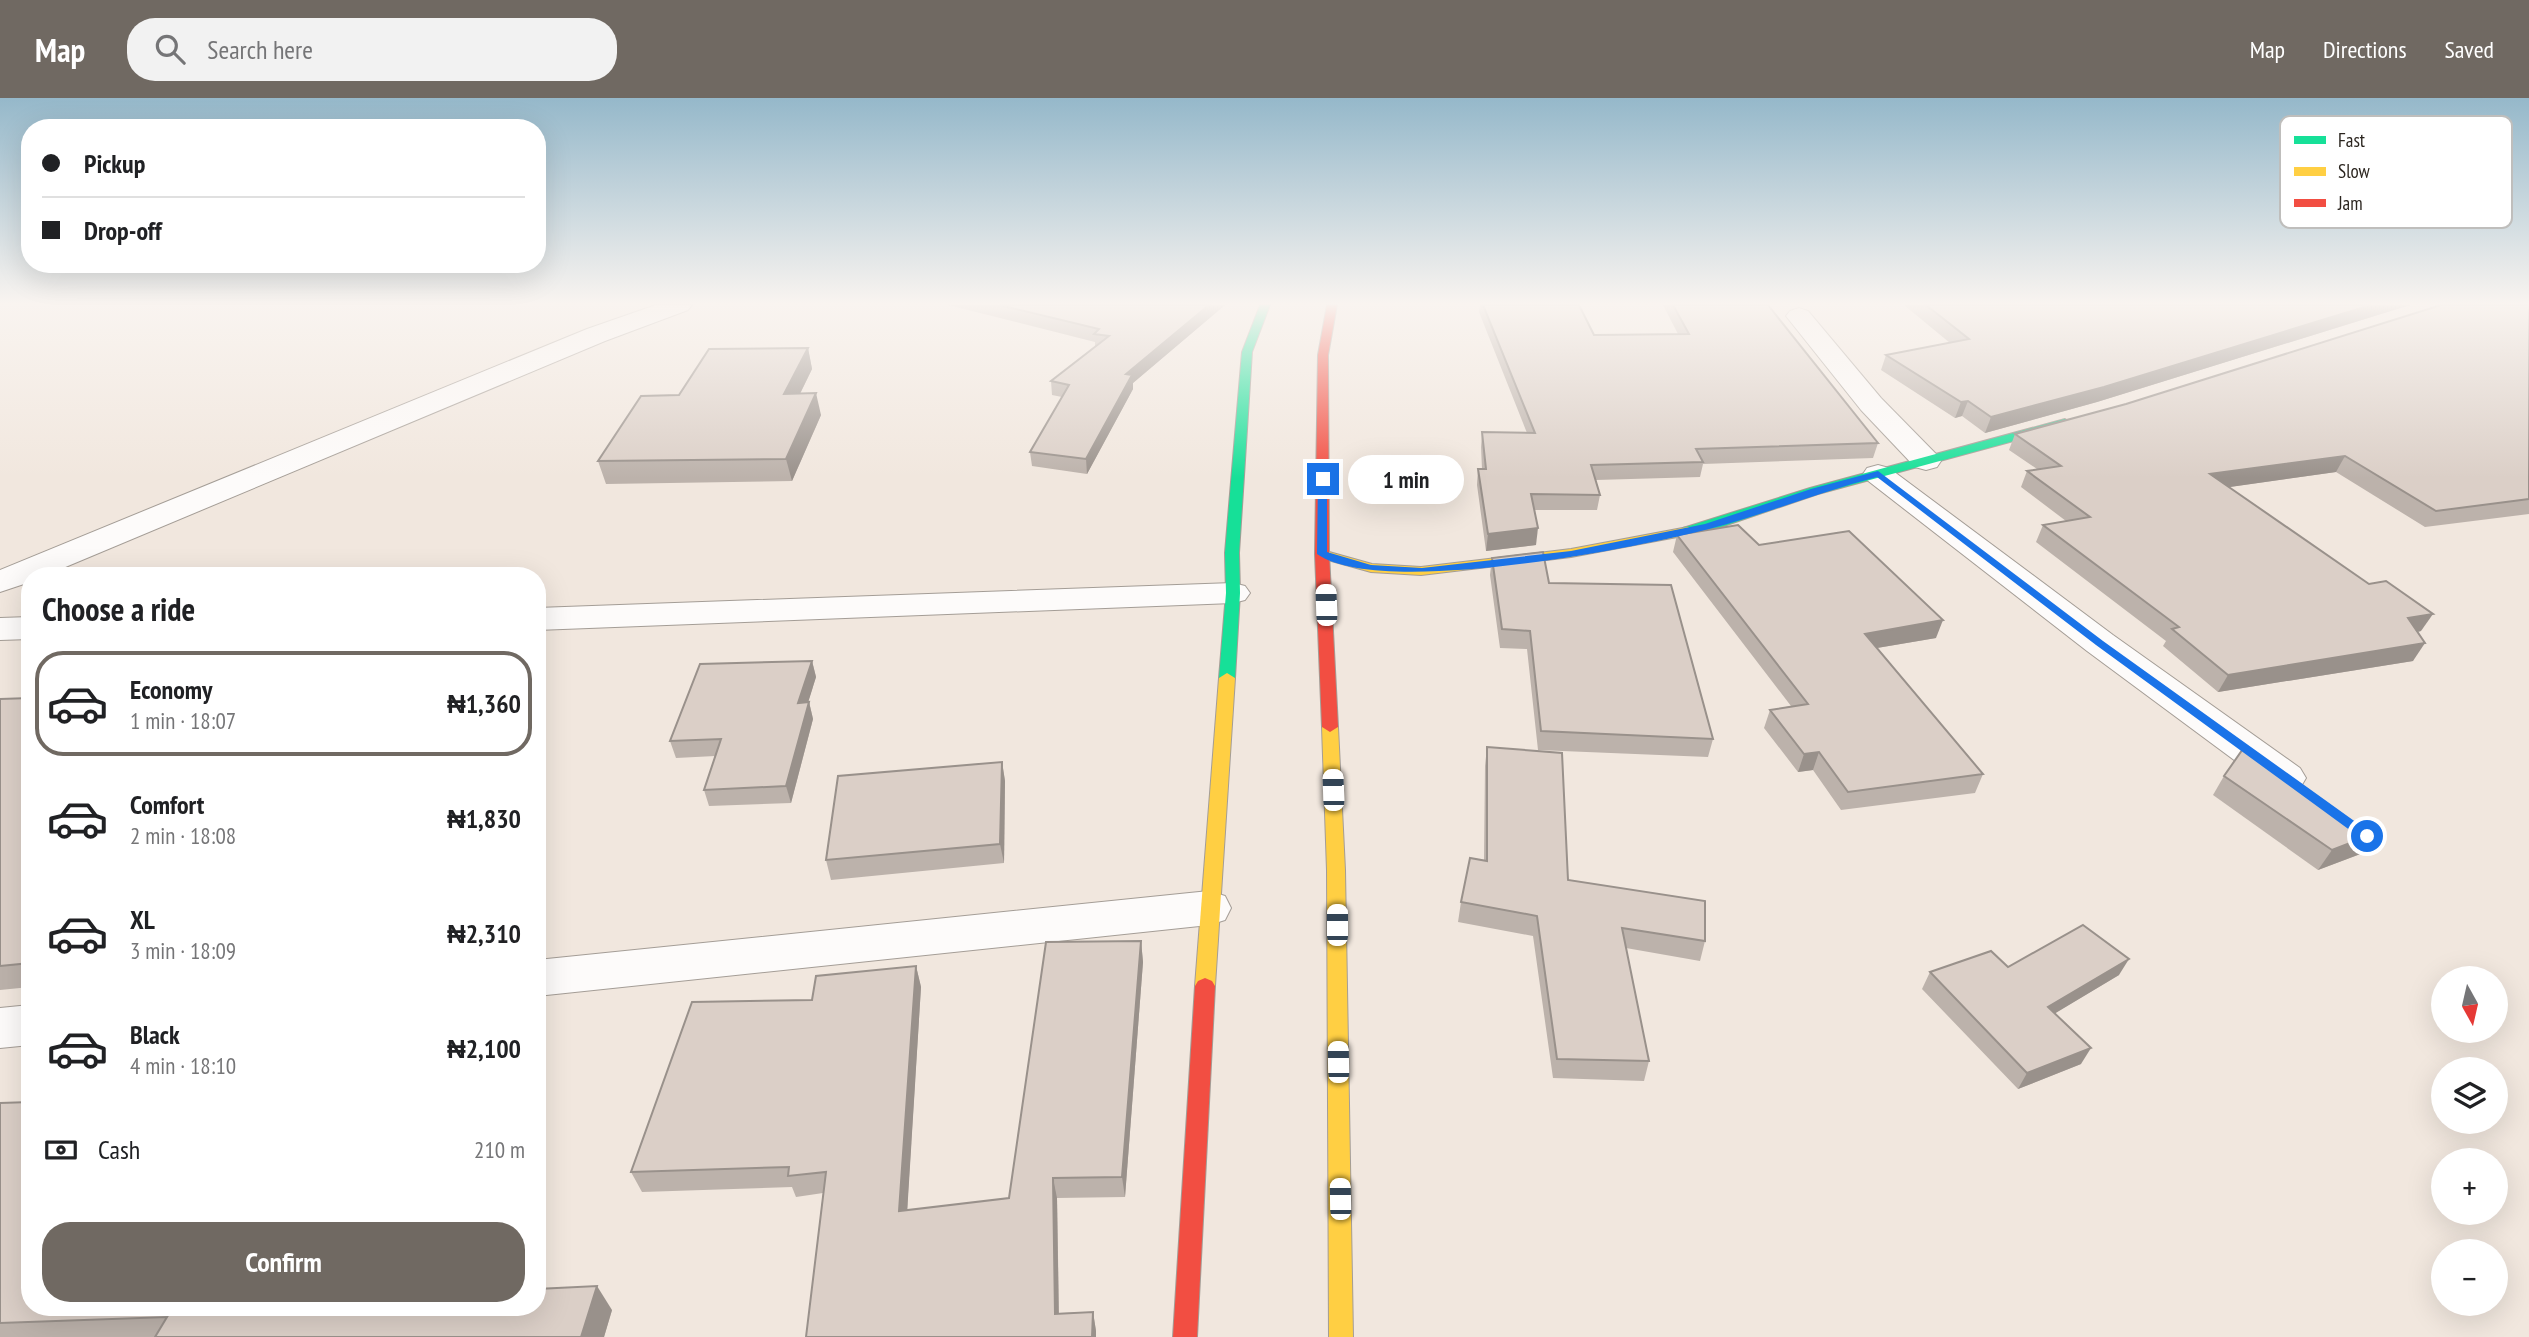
<!DOCTYPE html>
<meta charset="utf-8">
<style>
:root{--surface:#fff;--page:#f2f2f2;--text:#202124;--muted:#757577;--line:#e0e0e0;--accent:#706962}
body{margin:0;font-family:"PT Sans Narrow",sans-serif;background:var(--page);color:var(--text);height:100vh;display:flex;flex-direction:column;font-size:26px;white-space:nowrap}
*{box-sizing:border-box;margin:0}
p{font-size:23px;color:var(--muted)}
.icon{flex:none;width:38px;height:38px;fill:none;stroke:currentColor;stroke-width:2;stroke-linecap:round;stroke-linejoin:round}
.map{position:relative;flex:1;overflow:hidden}
.details{position:absolute;left:21px;top:469px;width:525px;height:749px;display:flex;flex-direction:column;background:var(--surface);border-radius:28px;box-shadow:0 7px 28px #0002}
.details>*{flex:none}
.top-card{position:absolute;left:21px;top:21px;width:525px;height:154px;border-radius:28px;box-shadow:0 7px 28px #0002;display:grid;align-content:center;height:154px;padding:0 21px;background:var(--surface)}
.needle{width:46px;rotate:172deg}
.buttons{position:absolute;left:2431px;top:868px;display:grid;gap:14px}
.buttons a{display:grid;place-items:center;width:77px;height:77px;border-radius:50%;background:var(--surface);box-shadow:0 7px 28px #0002;font-size:35px}
.end{position:absolute;width:32px;height:32px;margin:-16px;border:9px solid #1a73e8;background:#fff;box-shadow:0 0 0 4px #fff}
.from{border-radius:50%}
.bubble{position:absolute;height:49px;border-radius:24px;background:var(--surface);box-shadow:0 7px 28px #0002;font-size:23px;font-weight:700;line-height:49px;text-align:center}
.car{position:absolute;width:21px;height:42px;margin:-21px -10px;border-radius:9px;box-shadow:0 0 5px 2px #0007;background:linear-gradient(#fff 24%,#345 0 40%,#fff 0 76%,#345 0 86%,#fff 0)}
.top-card b{display:flex;align-items:center;gap:24px;height:66px;font-size:26px}
.top-card b+b{border-top:2px solid var(--line)}
.top-card i{width:18px;height:18px;background:var(--text)}
ul{padding:0;list-style:none}
li{display:flex;align-items:center;gap:21px;height:105px;margin:0 14px 10px;padding:0 7px;border:4px solid transparent;border-radius:28px}
li div{flex:1}
li b{display:block;font-size:26px}
li em{font-style:normal;font-weight:700}
li.active{border-color:var(--accent)}
li>.icon{width:63px;height:63px;stroke-width:1.5}
h2{padding:0 21px;font-size:32px;line-height:84px}
.pay{display:flex;align-items:center;gap:18px;height:77px;padding:0 21px;font-size:26px}
.pay p{margin-inline-start:auto}
.button{display:flex;gap:14px;margin-top:auto;padding:14px 21px}
.button a{flex:1;height:80px;border-radius:28px;background:var(--accent);color:#fff;font-size:28px;font-weight:700;line-height:80px;text-align:center}
header{display:flex;align-items:center;gap:42px;box-sizing:border-box;height:98px;padding:0 35px;background:var(--accent);color:#fff}
header strong{font-size:33px}
nav{display:flex;gap:38px;margin-inline-start:auto;font-size:24px}
.search{width:490px;height:63px;background:var(--page);display:flex;align-items:center;gap:18px;box-sizing:border-box;padding:0 24px;border-radius:28px;color:var(--muted);font-size:26px}
.map>svg:first-child{display:block}
.lines{fill:none;stroke-linecap:round;stroke-linejoin:round}
.street-casing{stroke:#a49d96;stroke-width:2}
.fast-casing{stroke:#a49d96;stroke-width:2}
.slow-casing{stroke:#a49d96;stroke-width:2}
.jam-casing{stroke:#a49d96;stroke-width:2}
.street{fill:#fdfbfa;fill-rule:evenodd}
.fast{fill:#16e098;fill-rule:evenodd}
.slow{fill:#ffcf43;fill-rule:evenodd}
.jam{fill:#f24e42;fill-rule:evenodd}
.wall{fill:#bcb2ab}
.shaded-wall{fill:#99918b}
.building{fill:#dbcfc7;stroke:#99918b;stroke-width:2}
.route{fill:#1a73e8}
.key{fill:#fff;stroke:#bfbebc;stroke-width:2}
.key-label{font-size:19px;fill:#2b251f}
</style>
<header>
<strong>Map</strong>
<div class="search"><svg class="icon" aria-label="search" viewBox="0 0 24 24"><circle cx="10" cy="10" r="6"/><path d="M15 15l6 6"/></svg>Search here</div>
<nav><a>Map</a><a>Directions</a><a>Saved</a></nav>
</header>
<div class="map">
<svg width="2529" height="1239" viewBox="0 0 2529 1239">
<rect width="100%" height="100%" fill="#f1e7de"/>
<g class="lines">
<defs>
<g id="street">
<path d="M 656,207 L 692,207 L 688,212 L 605,243 L 44,478 L 30,478 L 30,484 L 0,494 L 0,472 L 587,231 Z"/>
<path d="M 1799,210 L 1808,213 L 1881,300 L 1937,357 L 1941,363 L 1937,369 L 1926,372 L 1915,369 L 1861,312 L 1786,218 L 1790,213 Z"/>
<path d="M 1878,367 L 1889,370 L 2113,537 L 2300,670 L 2306,680 L 2300,690 L 2286,694 L 2272,690 L 2087,553 L 1867,382 L 1863,376 L 1867,370 Z"/>
<path d="M 1233,485 L 1245,488 L 1250,495 L 1245,502 L 1233,505 L 537,532 L 537,510 Z"/>
<path d="M 30,519 L 30,541 L 0,542 L 0,520 Z"/>
<path d="M 1209,793 L 1225,798 L 1231,810 L 1225,822 L 1209,827 L 537,898 L 537,862 Z"/>
<path d="M 30,907 L 30,947 L 0,950 L 0,910 Z"/>
</g>
<g id="fast">
<path d="M 1260,207 L 1270,207 L 1252,254 L 1239,455 L 1240,495 L 1235,580 L 1227,585 L 1219,580 L 1226,495 L 1225,455 L 1242,254 Z"/>
<path d="M 2065,321 L 2071,325 L 2069,328 L 1818,396 L 1712,432 L 1688,437 L 1681,433 L 1683,430 L 1810,390 Z"/>
</g>
<g id="slow">
<path d="M 1688,429 L 1695,433 L 1693,436 L 1571,459 L 1421,477 L 1371,474 L 1317,459 L 1315,456 L 1322,452 L 1372,466 L 1421,469 L 1571,451 Z"/>
<path d="M 1227,575 L 1235,580 L 1215,888 L 1212,893 L 1205,896 L 1198,893 L 1195,888 L 1219,580 Z"/>
<path d="M 1330,624 L 1338,629 L 1345,772 L 1353,1239 L 1329,1239 L 1327,772 L 1322,629 Z"/>
</g>
<g id="jam">
<path d="M 1327,207 L 1337,207 L 1328,257 L 1329,456 L 1338,629 L 1330,634 L 1322,629 L 1315,456 L 1318,257 Z"/>
<path d="M 1205,880 L 1212,883 L 1215,888 L 1197,1239 L 1173,1239 L 1195,888 L 1198,883 Z"/>
</g>
</defs>
<use href="#street" class="street-casing"/>
<use href="#fast" class="fast-casing"/>
<use href="#slow" class="slow-casing"/>
<use href="#jam" class="jam-casing"/>
<use href="#street" class="street"/>
<use href="#fast" class="fast"/>
<use href="#slow" class="slow"/>
<use href="#jam" class="jam"/>
</g>
<g class="wall">
<path d="M 948,207 L 1225,207 L 1133,285 L 1133,291 L 1087,376 L 1032,368 L 1030,354 L 1062,299 L 1052,297 L 1051,283 L 1095,249 L 1095,244 Z"/>
<path d="M 1480,207 L 1579,207 L 1594,237 L 1678,236 L 1663,207 L 1768,207 L 1878,345 L 1873,360 L 1703,366 L 1700,379 L 1596,382 L 1600,397 L 1597,412 L 1535,412 L 1536,447 L 1486,453 L 1477,387 L 1478,371 L 1482,371 L 1481,349 L 1482,334 L 1527,335 L 1479,214 Z"/>
<path d="M 1904,207 L 2410,207 L 2097,304 L 1985,335 L 1962,318 L 1955,320 L 1881,272 L 1886,257 L 1950,245 Z"/>
<path d="M 2529,207 L 2529,416 L 2425,429 L 2336,374 L 2229,389 L 2421,533 L 2418,534 L 2413,563 L 2218,594 L 2163,548 L 2166,543 L 2036,444 L 2043,427 L 2066,423 L 2021,389 L 2027,373 L 2037,371 L 2009,352 L 2015,336 Z"/>
<path d="M 808,250 L 812,271 L 800,296 L 821,317 L 792,383 L 606,386 L 598,363 L 679,297 Z"/>
<path d="M 1677,437 L 1759,447 L 1936,540 L 1877,550 L 1983,676 L 1975,695 L 1841,712 L 1813,672 L 1798,674 L 1764,630 L 1770,612 L 1791,608 L 1673,454 Z"/>
<path d="M 1492,460 L 1549,485 L 1713,641 L 1708,659 L 1538,652 L 1527,551 L 1500,550 L 1490,477 Z"/>
<path d="M 812,563 L 816,579 L 808,604 L 809,604 L 813,621 L 791,705 L 709,708 L 704,692 L 715,658 L 676,660 L 670,643 Z"/>
<path d="M 30,600 L 30,889 L 0,892 L 0,601 Z"/>
<path d="M 1487,649 L 1568,782 L 1705,843 L 1700,863 L 1626,850 L 1649,963 L 1644,983 L 1553,980 L 1533,838 L 1458,824 L 1461,804 L 1484,762 L 1485,668 Z"/>
<path d="M 1002,664 L 1005,683 L 1004,765 L 831,782 L 826,762 Z"/>
<path d="M 2224,678 L 2363,755 L 2318,772 L 2213,697 Z"/>
<path d="M 1141,843 L 1143,864 L 1125,1099 L 1057,1100 L 1059,1215 L 1093,1214 L 1096,1233 L 1096,1239 L 806,1239 L 823,1095 L 796,1099 L 792,1089 L 642,1094 L 631,1074 L 812,902 L 916,868 L 921,889 L 907,1112 L 1009,1100 Z"/>
<path d="M 2008,869 L 2119,877 L 2055,915 L 2081,966 L 2018,991 L 1922,891 L 1930,874 Z"/>
<path d="M 0,1005 L 30,1209 L 612,1212 L 604,1239 L 0,1239 Z"/>
</g>
<g class="shaded-wall">
<path d="M 1209,207 L 1225,207 L 1133,285 L 1133,291 L 1087,376 L 1086,361 L 1126,276 Z"/>
<path d="M 2371,207 L 2410,207 L 2097,304 L 1985,335 L 1991,319 Z"/>
<path d="M 808,250 L 812,271 L 789,318 L 784,296 Z"/>
<path d="M 816,295 L 821,317 L 792,383 L 786,361 Z"/>
<path d="M 1968,303 L 1962,318 L 1955,320 L 1961,304 Z"/>
<path d="M 2345,358 L 2336,374 L 2202,393 L 2210,376 Z"/>
<path d="M 1538,430 L 1536,447 L 1486,453 L 1488,436 Z"/>
<path d="M 2433,516 L 2421,533 L 2397,538 L 2408,520 Z"/>
<path d="M 1943,522 L 1936,540 L 1859,553 L 1865,536 Z"/>
<path d="M 2425,545 L 2413,563 L 2218,594 L 2228,577 Z"/>
<path d="M 812,563 L 816,579 L 803,621 L 798,605 Z"/>
<path d="M 809,604 L 813,621 L 791,705 L 786,688 Z"/>
<path d="M 1819,654 L 1813,672 L 1798,674 L 1804,656 Z"/>
<path d="M 1002,664 L 1005,683 L 1004,765 L 1000,746 Z"/>
<path d="M 2376,735 L 2363,755 L 2318,772 L 2332,752 Z"/>
<path d="M 1141,843 L 1143,864 L 1125,1099 L 1122,1079 Z"/>
<path d="M 2129,861 L 2119,877 L 2039,925 L 2048,909 Z"/>
<path d="M 916,868 L 921,889 L 906,1133 L 899,1113 Z"/>
<path d="M 2091,950 L 2081,966 L 2018,991 L 2027,975 Z"/>
<path d="M 1053,1080 L 1057,1100 L 1059,1235 L 1055,1216 Z"/>
<path d="M 597,1188 L 612,1212 L 604,1239 L 581,1239 Z"/>
<path d="M 1093,1214 L 1096,1233 L 1096,1239 L 1092,1239 Z"/>
</g>
<g class="building">
<path d="M 999,207 L 1209,207 L 1126,276 L 1132,277 L 1086,361 L 1030,354 L 1069,287 L 1051,283 L 1109,238 L 1094,236 L 1099,231 Z"/>
<path d="M 1483,207 L 1579,207 L 1594,237 L 1689,236 L 1673,207 L 1768,207 L 1878,345 L 1696,351 L 1703,364 L 1591,367 L 1600,397 L 1531,396 L 1538,430 L 1488,436 L 1478,371 L 1486,371 L 1482,334 L 1535,335 Z"/>
<path d="M 1926,207 L 2371,207 L 2104,289 L 1991,319 L 1968,303 L 1961,304 L 1886,257 L 1969,241 Z"/>
<path d="M 2441,207 L 2529,207 L 2529,401 L 2436,413 L 2345,358 L 2210,376 L 2369,486 L 2386,483 L 2433,516 L 2408,520 L 2425,545 L 2228,577 L 2172,531 L 2179,529 L 2043,427 L 2090,419 L 2027,373 L 2061,368 L 2015,336 L 2126,306 Z"/>
<path d="M 808,250 L 784,296 L 816,295 L 786,361 L 598,363 L 641,298 L 679,297 L 709,251 Z"/>
<path d="M 1738,427 L 1759,447 L 1849,433 L 1943,522 L 1865,536 L 1983,676 L 1848,694 L 1819,654 L 1804,656 L 1770,612 L 1808,606 L 1677,437 Z"/>
<path d="M 1543,454 L 1549,485 L 1671,487 L 1713,641 L 1541,633 L 1530,533 L 1502,531 L 1492,460 Z"/>
<path d="M 812,563 L 798,605 L 809,604 L 786,688 L 704,692 L 721,641 L 670,643 L 700,566 Z"/>
<path d="M 30,600 L 30,865 L 0,868 L 0,601 Z"/>
<path d="M 2245,648 L 2364,732 L 2376,735 L 2332,752 L 2224,678 Z"/>
<path d="M 1487,649 L 1562,655 L 1568,782 L 1705,803 L 1705,843 L 1622,830 L 1649,963 L 1557,961 L 1537,818 L 1461,804 L 1470,760 L 1487,763 Z"/>
<path d="M 1002,664 L 1000,746 L 826,762 L 838,678 Z"/>
<path d="M 2083,827 L 2129,861 L 2048,909 L 2091,950 L 2027,975 L 1930,874 L 1991,853 L 2008,869 Z"/>
<path d="M 1141,843 L 1122,1079 L 1053,1080 L 1055,1216 L 1093,1214 L 1092,1239 L 806,1239 L 826,1074 L 788,1078 L 789,1069 L 631,1074 L 692,904 L 812,902 L 816,878 L 916,868 L 899,1113 L 1009,1100 L 1046,844 Z"/>
<path d="M 30,1004 L 30,1209 L 537,1209 L 537,1191 L 597,1188 L 581,1239 L 155,1239 L 167,1219 L 0,1225 L 0,1005 Z"/>
</g>
<linearGradient id="sky" x2="0" y2="1"><stop stop-color="#95b8ca"/><stop offset="0.54" stop-color="#f9f4f0"/><stop offset="1" stop-color="#f9f4f0" stop-opacity="0"/></linearGradient>
<rect width="2529" height="380" fill="url(#sky)"/>
<path class="route" d="M 1878,373 L 2103,543 L 2371,735 L 2371,741 L 2362,741 L 2096,547 L 1877,379 C 1820,394 1766,416 1709,431 C 1633,451 1380,500 1317,456 L 1318,381 L 1323,378 L 1327,381 L 1327,454 L 1371,467 L 1422,470 L 1571,453 L 1705,426 L 1811,391 Z"/>
<rect x="2280" y="18" width="232" height="112" rx="10" class="key"/>
<rect x="2294" y="38" width="32" height="8" fill="#16e098"/>
<rect x="2294" y="69" width="32" height="9" fill="#ffcf43"/>
<rect x="2294" y="101" width="32" height="8" fill="#f24e42"/>
<g class="key-label">
<text x="2338" y="49">Fast</text>
<text x="2338" y="80">Slow</text>
<text x="2338" y="112">Jam</text>
</g>
</svg>
<div class="buttons">
<a><svg class="needle" viewBox="-14 -14 28 28"><path d="M0-13l5 13h-10z" fill="#e53935"/><path d="M0 13l5-13h-10z" fill="#757577"/></svg></a>
<a><svg class="icon" aria-label="layers" viewBox="0 0 24 24"><path d="M12 4l9 5-9 5-9-5zM3 14l9 5 9-5"/></svg></a>
<a>+</a>
<a>−</a>
</div>
<i class="end from" style="left:2367px;top:738px"></i>
<i class="end" style="left:1323px;top:381px"></i>
<div class="bubble" style="left:1348px;top:357px;width:116px">1 min</div>
<i class="car" style="left:1326px;top:507px;rotate:358deg"></i>
<i class="car" style="left:1333px;top:692px;rotate:358deg"></i>
<i class="car" style="left:1337px;top:827px;rotate:0deg"></i>
<i class="car" style="left:1338px;top:964px;rotate:359deg"></i>
<i class="car" style="left:1340px;top:1101px;rotate:359deg"></i>
<div class="top-card">
<b><i class="from"></i>Pickup</b>
<b><i></i>Drop-off</b>
</div>
<section class="details">
<h2>Choose a ride</h2>
<ul>
<li class="active"><svg class="icon" aria-label="car" viewBox="0 0 24 24"><path d="M5 17H2v-5l4-1 3-4h7l3 4 3 1v5h-3M9 17h6M6 11h13"/><circle cx="7" cy="17" r="2"/><circle cx="17" cy="17" r="2"/></svg><div><b>Economy</b><p>1 min · 18:07</p></div><em>₦1,360</em></li>
<li><svg class="icon" aria-label="car" viewBox="0 0 24 24"><path d="M5 17H2v-5l4-1 3-4h7l3 4 3 1v5h-3M9 17h6M6 11h13"/><circle cx="7" cy="17" r="2"/><circle cx="17" cy="17" r="2"/></svg><div><b>Comfort</b><p>2 min · 18:08</p></div><em>₦1,830</em></li>
<li><svg class="icon" aria-label="car" viewBox="0 0 24 24"><path d="M5 17H2v-5l4-1 3-4h7l3 4 3 1v5h-3M9 17h6M6 11h13"/><circle cx="7" cy="17" r="2"/><circle cx="17" cy="17" r="2"/></svg><div><b>XL</b><p>3 min · 18:09</p></div><em>₦2,310</em></li>
<li><svg class="icon" aria-label="car" viewBox="0 0 24 24"><path d="M5 17H2v-5l4-1 3-4h7l3 4 3 1v5h-3M9 17h6M6 11h13"/><circle cx="7" cy="17" r="2"/><circle cx="17" cy="17" r="2"/></svg><div><b>Black</b><p>4 min · 18:10</p></div><em>₦2,100</em></li>
</ul>
<div class="pay"><svg class="icon" aria-label="cash" viewBox="0 0 24 24"><path d="M3 7h18v10H3z"/><circle cx="12" cy="12" r="2"/></svg>Cash<p>210 m</p></div>
<div class="button"><a>Confirm</a></div>
</section>
</div>
